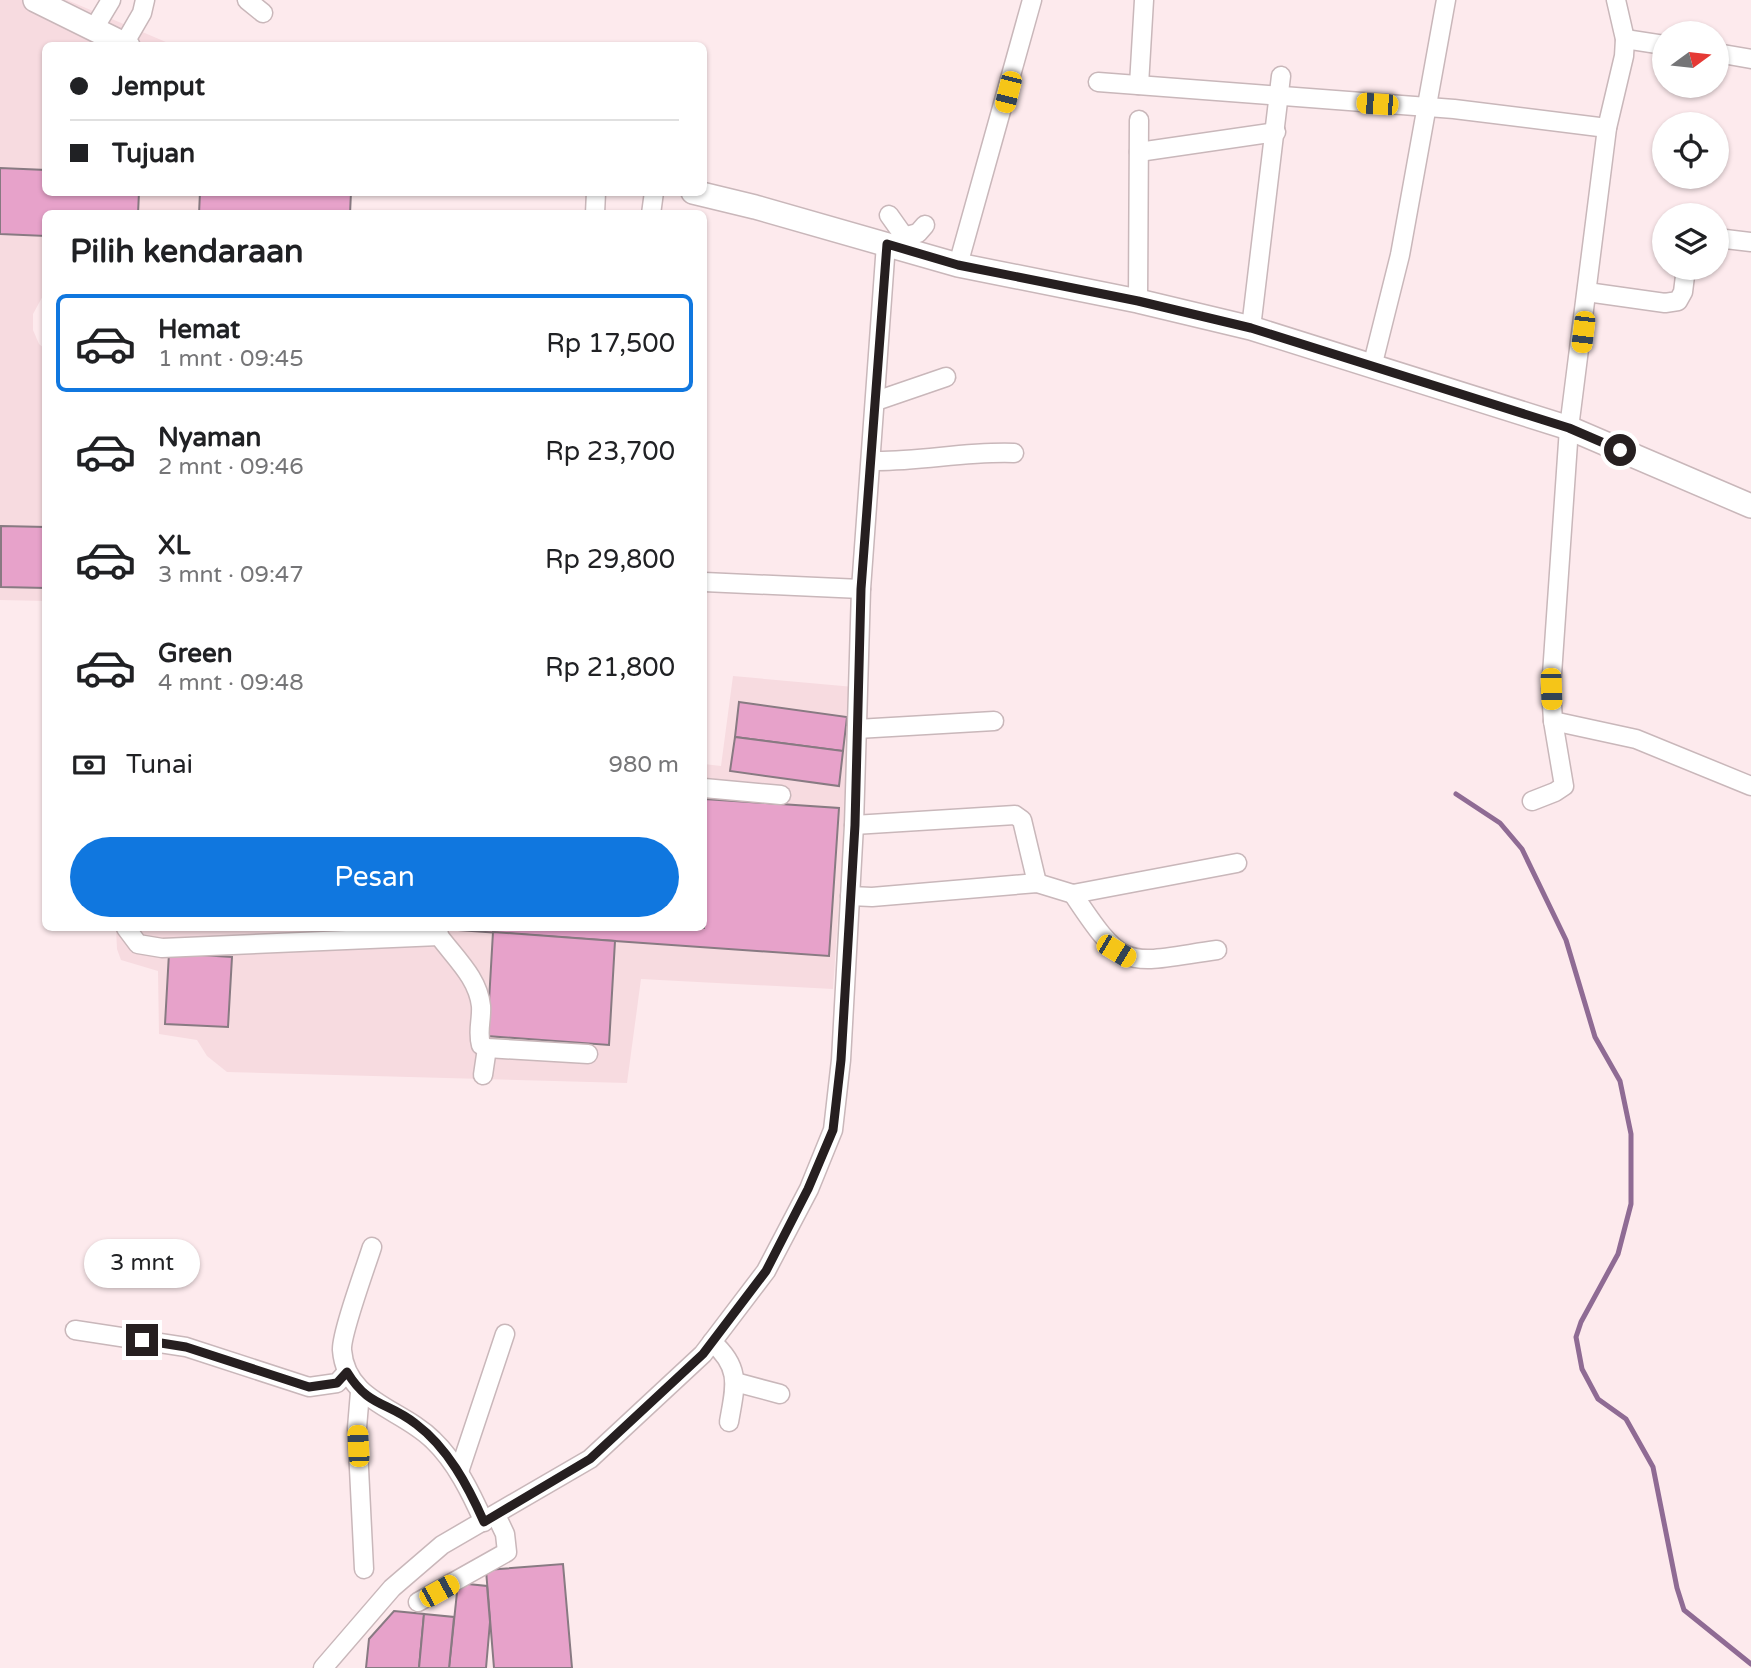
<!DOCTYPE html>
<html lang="id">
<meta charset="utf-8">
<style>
:root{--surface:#fff;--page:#f2f2f2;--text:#202124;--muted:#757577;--line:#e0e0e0;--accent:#1077df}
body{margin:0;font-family:"Varela Round",sans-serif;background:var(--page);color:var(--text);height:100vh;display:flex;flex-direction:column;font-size:26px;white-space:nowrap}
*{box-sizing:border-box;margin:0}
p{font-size:23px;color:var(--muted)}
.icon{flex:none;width:38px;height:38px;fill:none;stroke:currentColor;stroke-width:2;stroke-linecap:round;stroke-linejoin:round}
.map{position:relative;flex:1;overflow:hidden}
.side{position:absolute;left:42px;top:210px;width:665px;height:721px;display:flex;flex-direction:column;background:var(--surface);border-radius:10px;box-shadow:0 2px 5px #0004}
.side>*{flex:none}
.hud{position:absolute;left:42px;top:42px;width:665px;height:154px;border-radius:10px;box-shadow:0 2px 5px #0004;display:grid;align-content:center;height:154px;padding:0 28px;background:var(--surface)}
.needle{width:46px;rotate:75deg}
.buttons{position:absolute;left:1652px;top:21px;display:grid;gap:14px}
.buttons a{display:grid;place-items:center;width:77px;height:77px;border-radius:50%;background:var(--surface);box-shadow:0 2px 5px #0004;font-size:35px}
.end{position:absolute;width:32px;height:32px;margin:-16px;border:9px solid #261f20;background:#fff;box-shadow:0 0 0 4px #fff}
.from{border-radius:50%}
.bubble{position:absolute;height:49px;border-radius:24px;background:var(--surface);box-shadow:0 2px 5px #0004;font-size:23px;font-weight:600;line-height:49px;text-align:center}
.car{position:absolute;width:21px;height:42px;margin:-21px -10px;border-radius:9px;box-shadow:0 0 5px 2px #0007;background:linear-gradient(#f5c518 24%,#345 0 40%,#f5c518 0 76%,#345 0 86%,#f5c518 0)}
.hud b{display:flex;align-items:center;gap:24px;height:66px;font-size:26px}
.hud b+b{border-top:2px solid var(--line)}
.hud i{width:18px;height:18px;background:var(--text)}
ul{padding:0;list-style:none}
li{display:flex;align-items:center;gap:21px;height:98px;margin:0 14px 10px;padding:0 14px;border:4px solid transparent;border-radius:10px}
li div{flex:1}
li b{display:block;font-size:26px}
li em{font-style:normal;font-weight:600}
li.selected{border-color:var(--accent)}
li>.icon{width:63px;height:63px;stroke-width:1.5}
h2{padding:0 28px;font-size:32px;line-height:84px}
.pay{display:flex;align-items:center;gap:18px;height:77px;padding:0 28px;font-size:26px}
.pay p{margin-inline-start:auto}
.button{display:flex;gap:14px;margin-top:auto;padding:14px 28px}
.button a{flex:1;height:80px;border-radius:42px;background:var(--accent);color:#fff;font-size:28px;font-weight:600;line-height:80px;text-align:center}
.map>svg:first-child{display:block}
.built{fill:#f7dbe0}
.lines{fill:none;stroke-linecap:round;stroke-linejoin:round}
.stream{stroke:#8f6b94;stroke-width:5}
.building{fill:#e7a2ca;stroke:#887a82;stroke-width:2}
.minor-casing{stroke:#c9b7ba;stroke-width:21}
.major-casing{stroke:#c9b7ba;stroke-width:26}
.minor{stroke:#fff;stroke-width:18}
.major{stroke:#fff;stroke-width:23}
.route{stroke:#261f20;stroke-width:9}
</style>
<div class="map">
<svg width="1751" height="1668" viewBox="0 0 1751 1668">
<rect width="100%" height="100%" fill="#fdeaed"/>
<g class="built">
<path d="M 0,0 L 67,0 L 173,45 L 46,46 L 46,192 L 351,193 L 350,213 L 46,214 L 45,292 L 33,314 L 33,330 L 39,344 L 46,350 L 45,601 L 0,600 Z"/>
<path d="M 733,676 L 854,687 L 833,989 L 641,979 L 627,1083 L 227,1072 L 207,1056 L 197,1040 L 159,1034 L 158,971 L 121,960 L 117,949 L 116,928 L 704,928 L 704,764 L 721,766 Z"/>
</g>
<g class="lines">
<path class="stream" d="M 1456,794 L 1500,823 L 1522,849 L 1566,940 L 1595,1037 L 1620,1081 L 1631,1134 L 1631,1204 L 1618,1254 L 1581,1322 L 1576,1337 L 1582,1369 L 1598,1399 L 1626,1419 L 1653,1467 L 1677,1588 L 1684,1610 L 1751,1664"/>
</g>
<g class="building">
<path d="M 0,168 L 46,170 L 46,192 L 139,192 L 138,214 L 46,214 L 46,236 L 0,234 Z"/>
<path d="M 200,192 L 351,192 L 350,214 L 199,214 Z"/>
<path d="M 1,526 L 46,527 L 46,588 L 1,587 Z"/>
<path d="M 739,702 L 847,717 L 843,751 L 735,737 Z"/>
<path d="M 735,737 L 843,751 L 839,786 L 730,771 Z"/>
<path d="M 704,799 L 839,808 L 829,956 L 458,930 L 704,928 Z"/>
<path d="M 493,932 L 615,941 L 609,1045 L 487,1036 Z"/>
<path d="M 169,953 L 232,957 L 228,1027 L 165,1024 Z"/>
<path d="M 563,1564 L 572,1668 L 494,1668 L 486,1570 Z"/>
<path d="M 458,1583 L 487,1586 L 490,1622 L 486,1668 L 449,1668 Z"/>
<path d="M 394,1611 L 424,1614 L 419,1668 L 366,1668 L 369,1639 Z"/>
<path d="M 424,1614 L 454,1617 L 449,1668 L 419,1668 Z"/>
</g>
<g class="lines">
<defs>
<g id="minor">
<path d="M 247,0 L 263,13"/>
<path d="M 1616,0 L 1625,39 L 1624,56 L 1607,128 L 1569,428 L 1551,689 L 1553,721 L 1636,739 L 1751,786"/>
<path d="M 93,30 L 111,0"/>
<path d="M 1625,39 L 1664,45"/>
<path d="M 124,44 L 142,13 L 145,0"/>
<path d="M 1717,53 L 1751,59"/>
<path d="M 1098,82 L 1454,109 L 1607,128"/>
<path d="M 1139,85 L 1144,0"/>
<path d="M 1139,152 L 1276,132"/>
<path d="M 595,214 L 596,192"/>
<path d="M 651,214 L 654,192"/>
<path d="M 889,215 L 911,246 L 908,250"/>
<path d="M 907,236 L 918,233 L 925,225"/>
<path d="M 1717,238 L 1751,242"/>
<path d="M 958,265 L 1032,0"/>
<path d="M 1587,292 L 1665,303 L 1678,301 L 1683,292 L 1686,268"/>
<path d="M 1138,301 L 1139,120"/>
<path d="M 1251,328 L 1281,76"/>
<path d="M 1372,367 L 1400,255 L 1446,0"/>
<path d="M 876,401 L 946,377"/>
<path d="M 872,461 C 920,462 966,451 1014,453"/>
<path d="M 704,582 L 861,589"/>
<path d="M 857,729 L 994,721"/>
<path d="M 704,788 L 781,795"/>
<path d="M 1532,801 L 1555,792 L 1564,786 L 1553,721"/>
<path d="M 854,825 L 1015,815 L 1022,820 L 1037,883"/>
<path d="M 1073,894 C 1126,974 1126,963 1217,950"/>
<path d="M 850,896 L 872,897 L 1037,883 L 1073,894 L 1237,863"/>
<path d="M 126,928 L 138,944 L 162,948 L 439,936"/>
<path d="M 438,928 L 439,936 C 456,959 478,978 481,1006 C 482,1020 477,1031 481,1045 L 487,1048 L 588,1054"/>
<path d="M 483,1075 L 487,1048"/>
<path d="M 372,1247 C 366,1266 341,1334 342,1350 C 346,1402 401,1408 433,1440 C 456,1462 471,1493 484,1522"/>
<path d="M 75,1330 L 186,1347 L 309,1387 L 337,1383 L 347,1372"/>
<path d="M 712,1342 C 742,1368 735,1387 729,1422"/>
<path d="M 735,1382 L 780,1394"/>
<path d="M 360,1392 L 357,1428 L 364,1569"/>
<path d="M 459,1472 L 505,1334"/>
<path d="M 418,1602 L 507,1552 L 505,1534 L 496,1515"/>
<path d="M 323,1668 L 392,1588 L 442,1545 L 590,1459 L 703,1354 L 766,1271 L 809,1189 L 833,1130 L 841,1060 L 854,825 L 861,589 L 886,244"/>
</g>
<g id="major">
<path d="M 35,0 L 128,46"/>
<path d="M 693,192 L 755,207 L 958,265 L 1138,301 L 1251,328 L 1569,428 L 1751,506"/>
</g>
</defs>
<use href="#minor" class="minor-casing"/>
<use href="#major" class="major-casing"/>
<use href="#minor" class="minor"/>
<use href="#major" class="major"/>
</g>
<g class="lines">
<path class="route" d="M 142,1340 L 186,1347 L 309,1387 L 337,1383 L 347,1372 C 369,1408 387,1401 416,1424 C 448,1448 468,1486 484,1522 L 590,1459 L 703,1354 L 766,1271 L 808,1189 L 833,1130 L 841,1060 L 855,825 L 861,589 L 887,244 L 958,265 L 1138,301 L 1251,328 L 1569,428 L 1620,450"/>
</g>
</svg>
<div class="buttons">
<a><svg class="needle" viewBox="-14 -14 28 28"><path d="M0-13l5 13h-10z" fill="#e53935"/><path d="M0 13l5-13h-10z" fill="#757577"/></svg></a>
<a><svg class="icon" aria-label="locate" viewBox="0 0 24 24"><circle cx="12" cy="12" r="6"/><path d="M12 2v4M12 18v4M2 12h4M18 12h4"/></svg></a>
<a><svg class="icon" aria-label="layers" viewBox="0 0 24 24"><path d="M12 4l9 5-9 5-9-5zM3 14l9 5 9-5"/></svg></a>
</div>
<i class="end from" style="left:1620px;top:450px"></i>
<i class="end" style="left:142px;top:1340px"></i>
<div class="bubble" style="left:84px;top:1239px;width:116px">3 mnt</div>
<i class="car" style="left:1008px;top:92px;rotate:194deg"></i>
<i class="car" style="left:1377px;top:104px;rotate:274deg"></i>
<i class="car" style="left:1583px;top:332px;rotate:187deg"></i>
<i class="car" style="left:1551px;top:689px;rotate:178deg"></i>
<i class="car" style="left:1116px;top:951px;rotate:121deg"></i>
<i class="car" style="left:358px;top:1446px;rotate:357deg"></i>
<i class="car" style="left:439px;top:1591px;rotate:61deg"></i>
<div class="hud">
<b><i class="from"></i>Jemput</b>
<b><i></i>Tujuan</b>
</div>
<section class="side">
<h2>Pilih kendaraan</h2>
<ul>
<li class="selected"><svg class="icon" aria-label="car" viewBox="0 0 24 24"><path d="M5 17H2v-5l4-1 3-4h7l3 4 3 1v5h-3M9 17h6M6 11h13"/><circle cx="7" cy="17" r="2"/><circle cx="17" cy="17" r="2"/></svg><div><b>Hemat</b><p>1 mnt · 09:45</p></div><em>Rp 17,500</em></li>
<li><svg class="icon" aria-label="car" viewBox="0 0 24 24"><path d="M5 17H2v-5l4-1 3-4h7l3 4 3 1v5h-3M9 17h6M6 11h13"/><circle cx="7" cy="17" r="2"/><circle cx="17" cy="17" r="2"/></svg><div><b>Nyaman</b><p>2 mnt · 09:46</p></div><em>Rp 23,700</em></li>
<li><svg class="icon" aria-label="car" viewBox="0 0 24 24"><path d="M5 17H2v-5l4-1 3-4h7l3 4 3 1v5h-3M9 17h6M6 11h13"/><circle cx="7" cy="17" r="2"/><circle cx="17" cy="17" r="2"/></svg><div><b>XL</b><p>3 mnt · 09:47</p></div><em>Rp 29,800</em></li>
<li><svg class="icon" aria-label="car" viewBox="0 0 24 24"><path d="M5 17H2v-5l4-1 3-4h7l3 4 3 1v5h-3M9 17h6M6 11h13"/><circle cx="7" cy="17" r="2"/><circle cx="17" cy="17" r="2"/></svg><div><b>Green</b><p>4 mnt · 09:48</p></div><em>Rp 21,800</em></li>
</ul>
<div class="pay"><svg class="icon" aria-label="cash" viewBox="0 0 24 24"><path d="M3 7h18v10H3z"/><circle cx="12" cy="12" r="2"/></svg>Tunai<p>980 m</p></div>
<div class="button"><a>Pesan</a></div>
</section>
</div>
